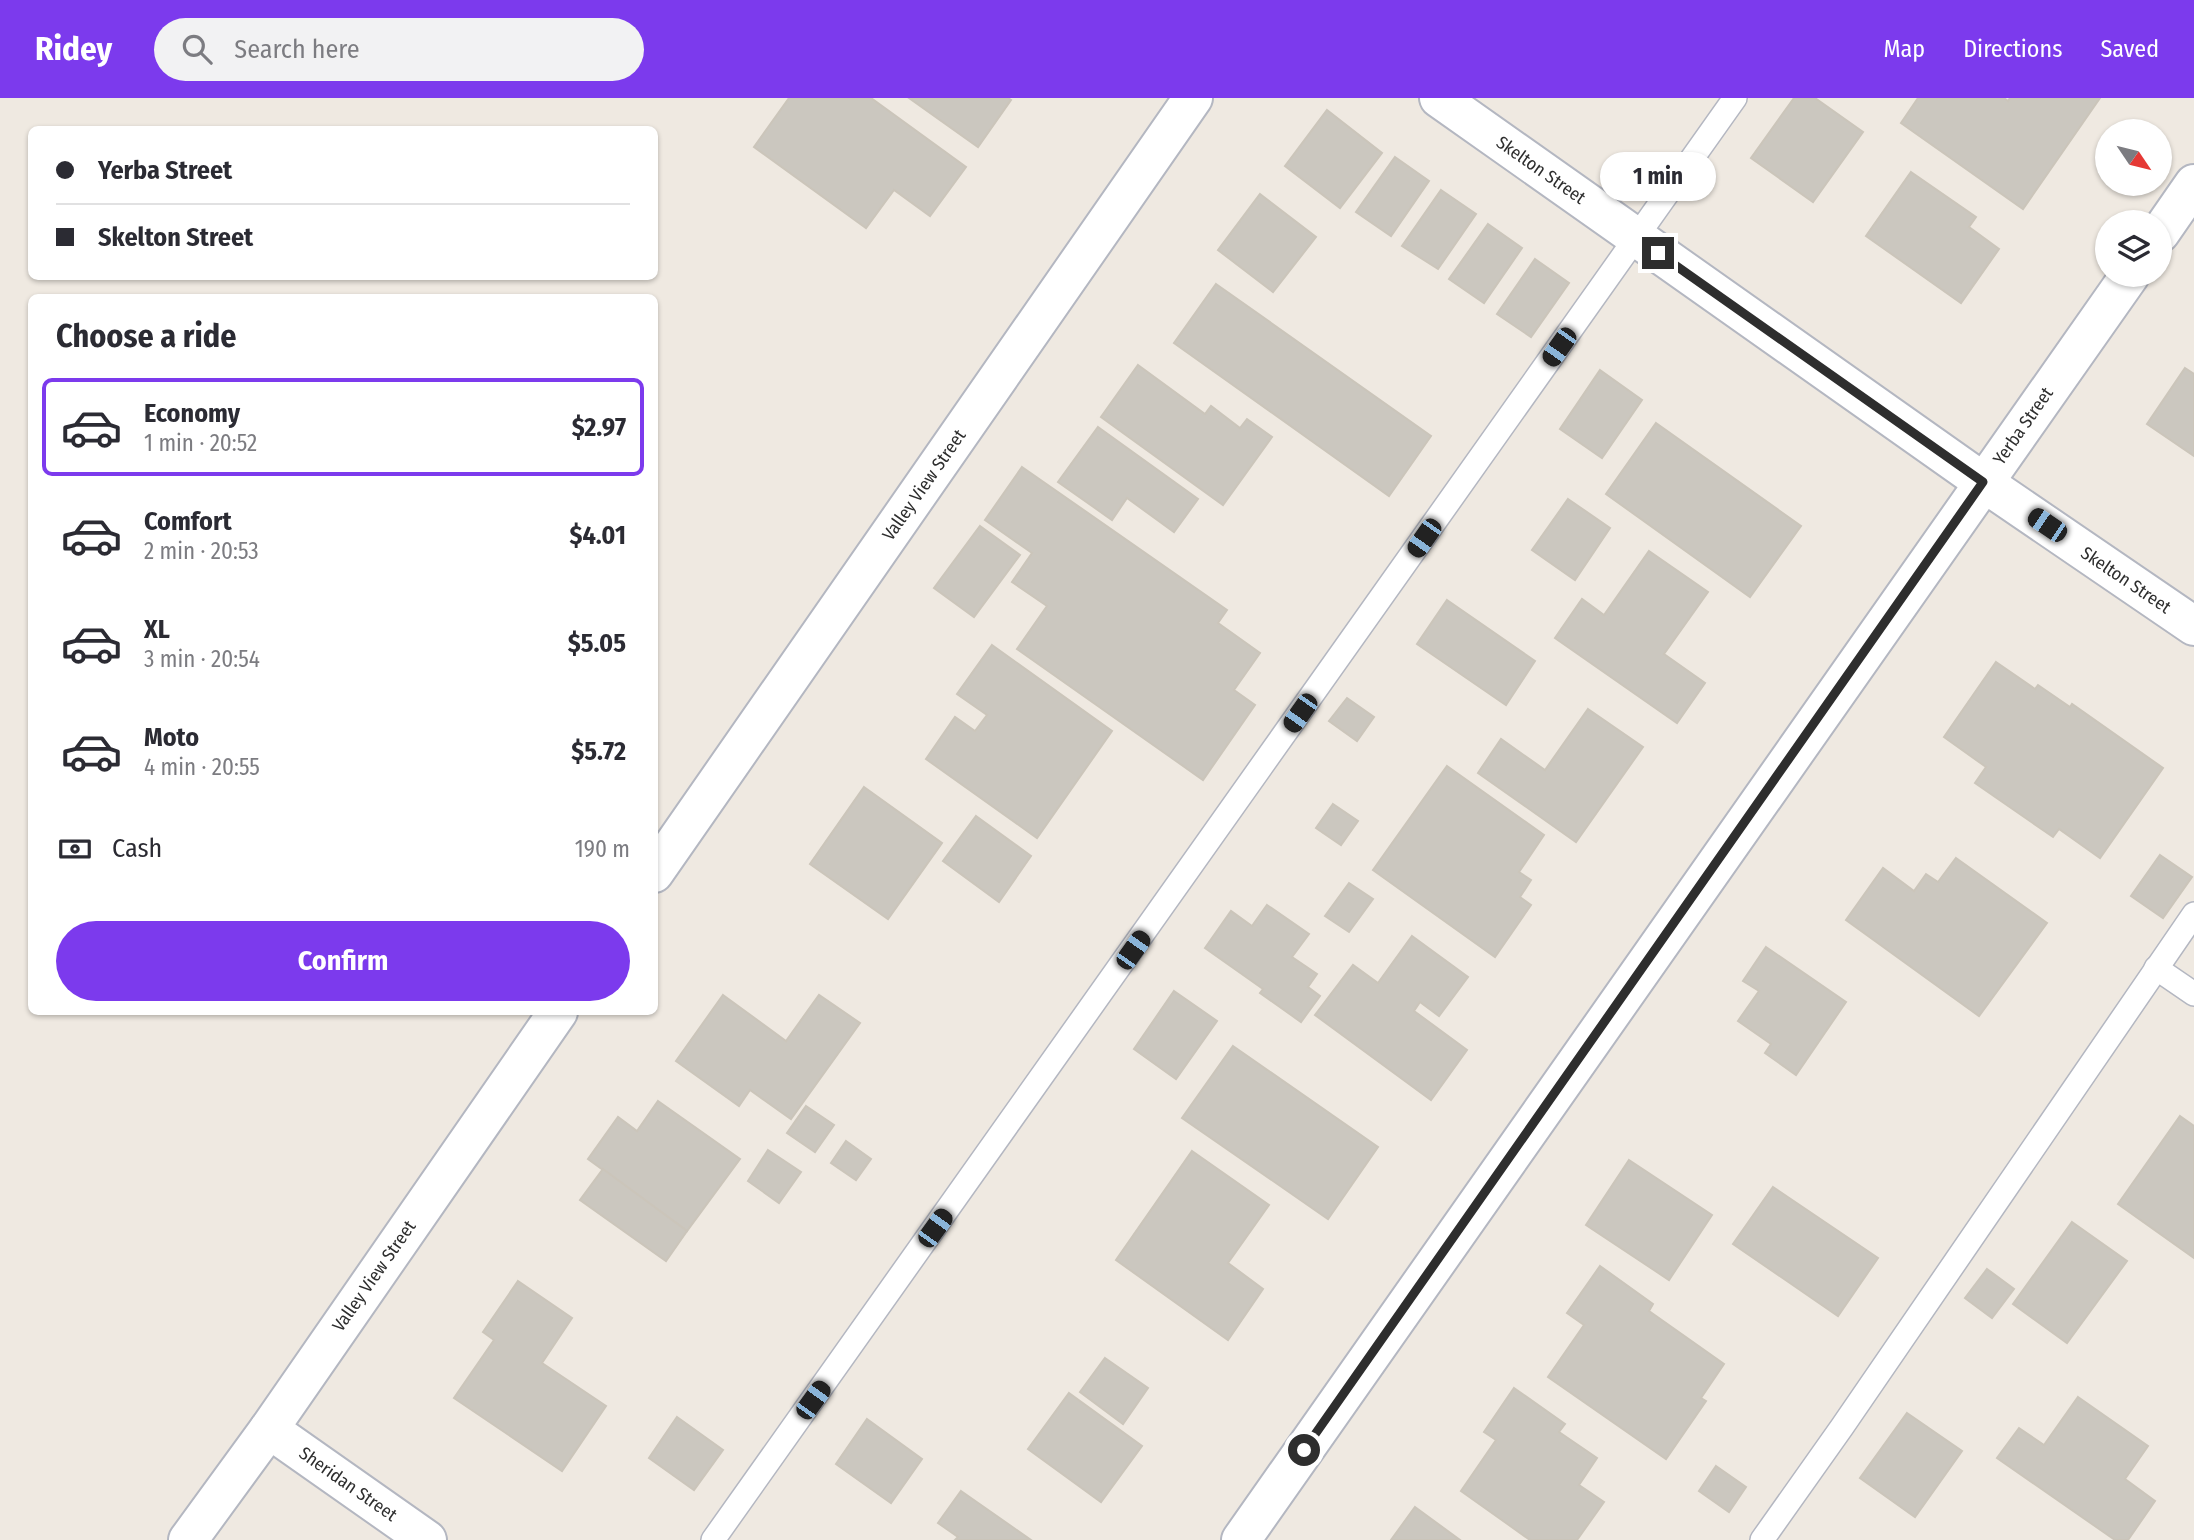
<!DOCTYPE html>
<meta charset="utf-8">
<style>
:root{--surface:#fff;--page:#f2f2f3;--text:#2b2b33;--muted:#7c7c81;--line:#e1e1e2;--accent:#7c3aed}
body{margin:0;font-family:"Fira Sans Condensed",sans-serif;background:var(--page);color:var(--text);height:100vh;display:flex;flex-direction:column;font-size:26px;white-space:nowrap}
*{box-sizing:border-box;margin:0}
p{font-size:23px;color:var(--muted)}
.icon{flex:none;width:38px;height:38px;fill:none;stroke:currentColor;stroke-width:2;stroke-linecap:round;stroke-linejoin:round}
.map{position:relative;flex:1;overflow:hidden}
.panel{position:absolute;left:28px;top:196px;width:630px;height:721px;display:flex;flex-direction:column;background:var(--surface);border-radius:10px;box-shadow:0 2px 5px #0004}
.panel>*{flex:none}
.top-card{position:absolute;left:28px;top:28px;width:630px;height:154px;border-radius:10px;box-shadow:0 2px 5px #0004;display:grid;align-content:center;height:154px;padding:0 28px;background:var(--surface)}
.needle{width:46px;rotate:125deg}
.controls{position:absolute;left:2095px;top:21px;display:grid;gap:14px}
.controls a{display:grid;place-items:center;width:77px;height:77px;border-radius:50%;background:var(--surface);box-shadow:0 2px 5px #0004;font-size:35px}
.end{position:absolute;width:32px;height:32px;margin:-16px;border:9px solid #2e2e2e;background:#fff;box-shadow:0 0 0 4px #fff}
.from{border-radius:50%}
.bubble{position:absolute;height:49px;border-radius:24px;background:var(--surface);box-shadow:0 2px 5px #0004;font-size:23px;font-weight:700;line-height:49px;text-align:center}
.car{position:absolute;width:21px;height:42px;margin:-21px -10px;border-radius:9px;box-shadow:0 0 5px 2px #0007;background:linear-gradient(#222 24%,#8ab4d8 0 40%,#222 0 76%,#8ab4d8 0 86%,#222 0)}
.top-card b{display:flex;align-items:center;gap:24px;height:66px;font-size:26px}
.top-card b+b{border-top:2px solid var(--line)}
.top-card i{width:18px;height:18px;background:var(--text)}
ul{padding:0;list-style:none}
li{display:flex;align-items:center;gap:21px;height:98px;margin:0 14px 10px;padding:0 14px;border:4px solid transparent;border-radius:10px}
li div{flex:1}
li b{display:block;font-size:26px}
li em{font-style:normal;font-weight:700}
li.on{border-color:var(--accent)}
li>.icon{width:63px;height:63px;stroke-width:1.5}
h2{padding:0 28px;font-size:32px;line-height:84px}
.pay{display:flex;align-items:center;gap:18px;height:77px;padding:0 28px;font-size:26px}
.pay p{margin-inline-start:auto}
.action{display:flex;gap:14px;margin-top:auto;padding:14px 28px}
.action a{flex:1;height:80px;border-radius:42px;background:var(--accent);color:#fff;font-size:28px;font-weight:700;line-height:80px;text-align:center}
header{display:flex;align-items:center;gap:42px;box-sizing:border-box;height:98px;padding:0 35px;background:var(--accent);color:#fff}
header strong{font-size:33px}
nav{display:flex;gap:38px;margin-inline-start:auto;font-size:24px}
.search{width:490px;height:63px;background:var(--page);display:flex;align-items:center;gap:18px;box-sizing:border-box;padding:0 24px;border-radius:38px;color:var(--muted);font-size:26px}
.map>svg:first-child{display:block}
.building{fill:#cbc7bf;stroke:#cbc5ba;stroke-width:2}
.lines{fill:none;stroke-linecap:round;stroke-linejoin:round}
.lane-casing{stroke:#b4b7c1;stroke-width:26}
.street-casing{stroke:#b4b7c1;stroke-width:42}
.lane{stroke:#fff;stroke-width:23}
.street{stroke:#fff;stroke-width:38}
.route{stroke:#2e2e2e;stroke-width:9}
.labels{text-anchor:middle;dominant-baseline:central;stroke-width:5;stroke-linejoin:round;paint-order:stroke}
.street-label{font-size:18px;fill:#2e2e2e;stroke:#fff}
</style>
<header>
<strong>Ridey</strong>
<div class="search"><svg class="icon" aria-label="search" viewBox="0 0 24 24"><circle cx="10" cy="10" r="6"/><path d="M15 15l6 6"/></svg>Search here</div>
<nav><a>Map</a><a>Directions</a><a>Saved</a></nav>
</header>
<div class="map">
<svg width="2194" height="1442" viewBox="0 0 2194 1442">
<rect width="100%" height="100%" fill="#efe9e1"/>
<g class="building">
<path d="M 789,0 L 871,0 L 966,69 L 930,118 L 894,92 L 866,130 L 754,49 Z"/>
<path d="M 909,0 L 1008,0 L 1011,2 L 978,49 Z"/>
<path d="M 1794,0 L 1815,0 L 1863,34 L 1813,104 L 1751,60 Z"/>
<path d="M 1918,0 L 2004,0 L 2008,3 L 2010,0 L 2100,0 L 2023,111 L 1901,25 Z"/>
<path d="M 1327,12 L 1382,55 L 1340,110 L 1285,68 Z"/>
<path d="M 1395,59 L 1429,83 L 1391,138 L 1356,114 Z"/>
<path d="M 1911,74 L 1976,119 L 1969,129 L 1999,151 L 1961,205 L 1866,138 Z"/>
<path d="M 1441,92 L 1476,116 L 1438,171 L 1402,148 Z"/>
<path d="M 1260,96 L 1316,139 L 1273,194 L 1218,152 Z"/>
<path d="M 1488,126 L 1522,150 L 1484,205 L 1449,181 Z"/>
<path d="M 1535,161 L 1569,185 L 1531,239 L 1497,216 Z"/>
<path d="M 1216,186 L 1431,338 L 1389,398 L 1174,245 Z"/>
<path d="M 1138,267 L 1205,316 L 1211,308 L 1240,330 L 1247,321 L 1272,339 L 1223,407 L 1101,319 Z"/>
<path d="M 2185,270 L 2194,276 L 2194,358 L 2147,326 Z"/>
<path d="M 1600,272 L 1642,302 L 1602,360 L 1560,331 Z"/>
<path d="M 1656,325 L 1801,428 L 1750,499 L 1606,396 Z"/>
<path d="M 1098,329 L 1198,401 L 1174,434 L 1127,400 L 1112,422 L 1058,384 Z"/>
<path d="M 1022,369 L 1227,512 L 1218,525 L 1260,555 L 1234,592 L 1255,607 L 1203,682 L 1017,551 L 1047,508 L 1012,484 L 1032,455 L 985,422 Z"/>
<path d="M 1568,401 L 1610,430 L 1575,482 L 1532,452 Z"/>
<path d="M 980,428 L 1020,457 L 974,519 L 934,490 Z"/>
<path d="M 1649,453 L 1708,494 L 1664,556 L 1705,585 L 1677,625 L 1555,540 L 1582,501 L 1604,517 Z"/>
<path d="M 1447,502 L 1535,563 L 1506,607 L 1417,546 Z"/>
<path d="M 992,547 L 1112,633 L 1037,740 L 926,661 L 955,619 L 975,633 L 987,617 L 957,596 Z"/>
<path d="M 1996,564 L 2035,591 L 2038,587 L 2070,609 L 2072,606 L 2163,670 L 2100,760 L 2059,731 L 2053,739 L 1975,685 L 1986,669 L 1944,639 Z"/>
<path d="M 1347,600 L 1374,619 L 1357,643 L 1329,623 Z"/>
<path d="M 1588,611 L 1643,649 L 1576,744 L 1478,675 L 1501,641 L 1545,672 Z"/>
<path d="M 1447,668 L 1544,737 L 1519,774 L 1531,782 L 1520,799 L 1531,807 L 1495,859 L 1373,772 Z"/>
<path d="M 864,689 L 942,745 L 888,821 L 810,766 Z"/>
<path d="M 1333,706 L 1358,723 L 1341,747 L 1316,730 Z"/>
<path d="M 976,718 L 1031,758 L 999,804 L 943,763 Z"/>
<path d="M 2160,757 L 2192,779 L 2163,820 L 2131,798 Z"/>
<path d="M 1956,760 L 2047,825 L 1979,918 L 1846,822 L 1883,770 L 1914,793 L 1926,776 L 1938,784 Z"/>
<path d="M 1349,785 L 1373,801 L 1349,834 L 1325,818 Z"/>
<path d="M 1267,807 L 1309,836 L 1292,859 L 1317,876 L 1308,889 L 1320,898 L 1301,924 L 1260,895 L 1263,891 L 1205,850 L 1231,813 L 1252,828 Z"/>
<path d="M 1412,838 L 1468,879 L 1439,918 L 1420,904 L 1414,913 L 1467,952 L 1431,1002 L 1315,917 L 1353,867 L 1378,885 Z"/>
<path d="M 1766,849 L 1846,904 L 1796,977 L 1765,955 L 1771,946 L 1738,923 L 1759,893 L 1743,883 Z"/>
<path d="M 1174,893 L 1217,923 L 1176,981 L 1134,951 Z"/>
<path d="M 723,897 L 786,943 L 819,897 L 860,925 L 791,1021 L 750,992 L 739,1008 L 676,963 Z"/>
<path d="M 1233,948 L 1378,1049 L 1328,1121 L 1182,1020 Z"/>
<path d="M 658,1003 L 740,1061 L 687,1133 L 588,1061 L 618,1019 L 637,1033 Z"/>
<path d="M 806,1008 L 834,1027 L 815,1054 L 787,1035 Z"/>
<path d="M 2180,1018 L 2194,1028 L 2194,1160 L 2118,1106 Z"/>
<path d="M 846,1043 L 871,1061 L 856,1082 L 831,1065 Z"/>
<path d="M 768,1052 L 801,1074 L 779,1105 L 748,1083 Z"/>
<path d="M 1192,1053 L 1269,1107 L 1228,1165 L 1263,1191 L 1228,1242 L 1116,1162 Z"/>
<path d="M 1629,1062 L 1712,1117 L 1669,1182 L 1586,1127 Z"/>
<path d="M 603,1071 L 687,1133 L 666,1163 L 580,1102 Z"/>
<path d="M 1773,1089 L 1878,1160 L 1838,1218 L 1733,1146 Z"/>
<path d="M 2072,1124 L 2127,1163 L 2067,1245 L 2013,1206 Z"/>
<path d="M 1600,1168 L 1653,1206 L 1649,1213 L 1724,1266 L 1701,1300 L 1706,1303 L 1666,1361 L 1548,1279 L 1584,1227 L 1567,1215 Z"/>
<path d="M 1987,1171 L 2014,1191 L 1992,1220 L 1965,1200 Z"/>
<path d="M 518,1183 L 572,1220 L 542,1265 L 606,1308 L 562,1373 L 454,1300 L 494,1242 L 483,1234 Z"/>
<path d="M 1105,1260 L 1148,1290 L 1123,1326 L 1080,1294 Z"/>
<path d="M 1514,1290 L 1565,1326 L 1559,1334 L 1597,1360 L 1579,1387 L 1604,1404 L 1577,1442 L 1530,1442 L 1461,1393 L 1496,1342 L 1484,1334 Z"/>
<path d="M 1069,1295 L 1142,1348 L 1101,1404 L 1028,1351 Z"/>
<path d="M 2078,1299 L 2148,1348 L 2125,1381 L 2155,1403 L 2128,1442 L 2115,1442 L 1997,1360 L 2019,1330 L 2044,1347 Z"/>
<path d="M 1907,1315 L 1962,1353 L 1915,1419 L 1860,1380 Z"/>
<path d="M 677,1319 L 723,1352 L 694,1392 L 649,1360 Z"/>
<path d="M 867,1321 L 922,1361 L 891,1405 L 836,1366 Z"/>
<path d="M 1716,1368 L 1746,1389 L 1729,1414 L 1699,1393 Z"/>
<path d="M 961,1393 L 1031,1442 L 955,1442 L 958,1439 L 938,1425 Z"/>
<path d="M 1415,1409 L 1460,1442 L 1391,1442 Z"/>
</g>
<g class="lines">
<defs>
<g id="lane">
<path d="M 2156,870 L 2194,896"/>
<path d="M 713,1442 L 1735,0"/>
<path d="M 1762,1442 L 1842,1329 L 2194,816"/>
</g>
<g id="street">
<path d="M 1439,0 L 1983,384 L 2194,528"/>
<path d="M 2160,135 L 2194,86"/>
<path d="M 654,775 L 1193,0"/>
<path d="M 269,1331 L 427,1442"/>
<path d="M 188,1442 L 269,1331 L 558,914"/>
<path d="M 1241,1442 L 2130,177"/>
</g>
</defs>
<use href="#lane" class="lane-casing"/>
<use href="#street" class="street-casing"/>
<use href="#lane" class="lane"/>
<use href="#street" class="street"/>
</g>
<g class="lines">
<path class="route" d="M 1304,1352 L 1983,384 L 1658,155"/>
</g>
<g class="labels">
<g class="street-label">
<text transform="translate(1541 72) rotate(35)">Skelton Street</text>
<text transform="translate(2023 328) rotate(-55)">Yerba Street</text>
<text transform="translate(924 387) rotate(-55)">Valley View Street</text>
<text transform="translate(2126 482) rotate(34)">Skelton Street</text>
<text transform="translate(374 1178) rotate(-55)">Valley View Street</text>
<text transform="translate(348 1386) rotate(35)">Sheridan Street</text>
</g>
</g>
</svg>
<div class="controls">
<a><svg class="needle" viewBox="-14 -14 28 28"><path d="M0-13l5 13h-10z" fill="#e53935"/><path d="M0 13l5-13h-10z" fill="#7c7c81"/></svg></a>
<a><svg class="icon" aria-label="layers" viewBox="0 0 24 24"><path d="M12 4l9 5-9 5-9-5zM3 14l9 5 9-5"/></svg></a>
</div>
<i class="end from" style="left:1304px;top:1352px"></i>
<i class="end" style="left:1658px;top:155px"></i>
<div class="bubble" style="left:1600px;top:54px;width:116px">1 min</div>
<i class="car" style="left:1559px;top:249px;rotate:215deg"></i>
<i class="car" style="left:2047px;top:427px;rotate:304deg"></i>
<i class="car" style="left:1424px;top:440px;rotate:215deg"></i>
<i class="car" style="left:1300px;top:615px;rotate:215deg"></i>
<i class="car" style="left:1133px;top:852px;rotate:35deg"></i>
<i class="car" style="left:935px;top:1130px;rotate:36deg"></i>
<i class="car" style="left:813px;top:1302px;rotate:36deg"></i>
<div class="top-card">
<b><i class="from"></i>Yerba Street</b>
<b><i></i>Skelton Street</b>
</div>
<section class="panel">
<h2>Choose a ride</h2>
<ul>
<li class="on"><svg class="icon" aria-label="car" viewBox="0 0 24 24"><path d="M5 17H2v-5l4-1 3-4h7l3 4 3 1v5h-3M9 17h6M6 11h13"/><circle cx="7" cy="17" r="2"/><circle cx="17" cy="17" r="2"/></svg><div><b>Economy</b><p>1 min · 20:52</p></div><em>$2.97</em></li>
<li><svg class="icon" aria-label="car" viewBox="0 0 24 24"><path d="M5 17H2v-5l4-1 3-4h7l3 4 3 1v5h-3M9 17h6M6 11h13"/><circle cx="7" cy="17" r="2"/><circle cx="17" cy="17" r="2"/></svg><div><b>Comfort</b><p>2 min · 20:53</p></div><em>$4.01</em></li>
<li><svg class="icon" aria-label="car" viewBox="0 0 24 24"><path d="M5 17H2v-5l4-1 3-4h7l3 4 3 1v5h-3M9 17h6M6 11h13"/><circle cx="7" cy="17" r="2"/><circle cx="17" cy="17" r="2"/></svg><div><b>XL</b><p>3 min · 20:54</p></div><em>$5.05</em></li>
<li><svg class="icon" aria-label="car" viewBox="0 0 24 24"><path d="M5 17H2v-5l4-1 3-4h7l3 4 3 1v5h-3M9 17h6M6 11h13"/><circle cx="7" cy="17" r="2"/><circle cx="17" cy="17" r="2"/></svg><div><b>Moto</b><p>4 min · 20:55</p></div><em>$5.72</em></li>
</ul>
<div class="pay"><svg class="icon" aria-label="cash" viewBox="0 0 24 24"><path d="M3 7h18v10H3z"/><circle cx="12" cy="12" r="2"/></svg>Cash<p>190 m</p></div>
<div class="action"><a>Confirm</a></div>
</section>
</div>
